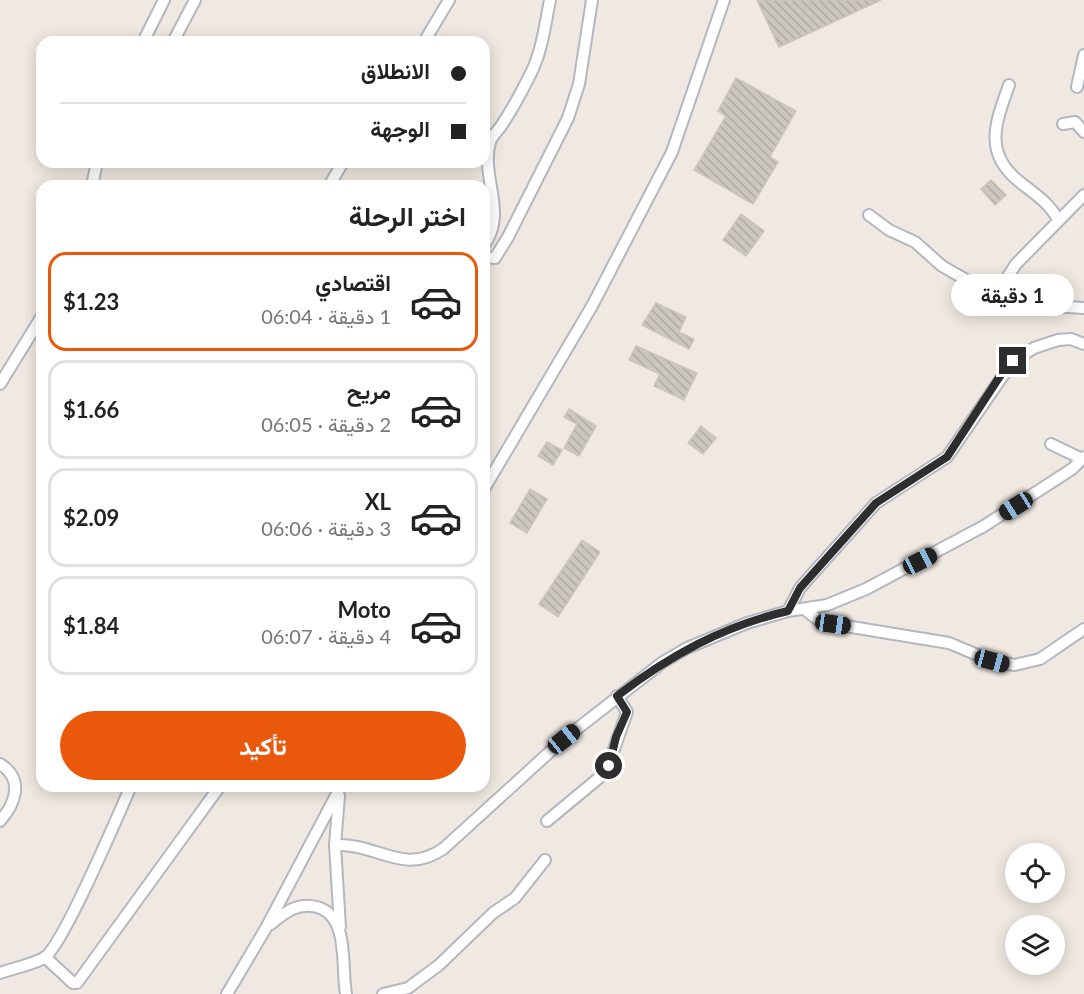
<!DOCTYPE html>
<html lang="ar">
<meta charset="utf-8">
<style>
:root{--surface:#fff;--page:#f6f6f6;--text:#222;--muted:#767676;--line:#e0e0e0;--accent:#ea580c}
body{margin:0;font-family:Lato,Vazirmatn,sans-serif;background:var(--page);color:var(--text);direction:rtl;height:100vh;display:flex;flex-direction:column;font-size:22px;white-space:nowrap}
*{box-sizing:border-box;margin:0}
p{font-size:20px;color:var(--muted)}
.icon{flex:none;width:33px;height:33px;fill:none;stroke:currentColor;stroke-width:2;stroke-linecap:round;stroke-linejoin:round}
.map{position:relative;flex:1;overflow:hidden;direction:ltr}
.drawer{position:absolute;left:36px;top:180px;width:454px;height:612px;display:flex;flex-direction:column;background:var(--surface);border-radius:18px;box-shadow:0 3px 15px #0003;direction:rtl}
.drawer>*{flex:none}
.top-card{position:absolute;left:36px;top:36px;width:454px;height:132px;border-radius:18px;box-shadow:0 3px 15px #0003;direction:rtl;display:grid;align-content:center;height:132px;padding:0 24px;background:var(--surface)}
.buttons{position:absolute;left:1005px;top:843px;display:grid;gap:12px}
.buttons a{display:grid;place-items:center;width:60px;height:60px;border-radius:50%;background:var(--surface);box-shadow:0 3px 15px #0003;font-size:30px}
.end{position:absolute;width:27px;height:27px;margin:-14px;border:8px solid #2e2e2e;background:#fff;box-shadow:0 0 0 3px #fff}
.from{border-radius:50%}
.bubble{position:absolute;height:42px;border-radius:21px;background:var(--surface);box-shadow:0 3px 15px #0003;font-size:20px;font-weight:700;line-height:42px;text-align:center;direction:rtl}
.car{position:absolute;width:18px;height:36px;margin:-18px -9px;border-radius:8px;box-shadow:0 0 4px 2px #0007;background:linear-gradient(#222 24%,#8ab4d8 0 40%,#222 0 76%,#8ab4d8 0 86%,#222 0)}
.top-card b{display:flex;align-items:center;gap:21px;height:57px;font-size:22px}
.top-card b+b{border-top:2px solid var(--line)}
.top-card i{width:15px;height:15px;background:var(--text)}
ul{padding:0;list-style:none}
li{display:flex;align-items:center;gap:18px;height:99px;margin:0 12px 9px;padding:0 12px;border:3px solid var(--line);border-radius:18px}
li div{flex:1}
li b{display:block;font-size:22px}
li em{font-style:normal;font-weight:700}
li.on{border-color:var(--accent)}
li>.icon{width:54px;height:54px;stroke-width:1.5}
h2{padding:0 24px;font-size:27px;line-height:72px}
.button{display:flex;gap:12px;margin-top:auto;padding:12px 24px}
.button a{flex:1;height:69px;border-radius:36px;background:var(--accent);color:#fff;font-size:24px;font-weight:700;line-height:69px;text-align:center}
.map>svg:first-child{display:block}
.building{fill:url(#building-back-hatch);stroke:#cbc5ba;stroke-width:1.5}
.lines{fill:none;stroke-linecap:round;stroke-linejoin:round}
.street-casing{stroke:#b4b7c1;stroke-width:14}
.street{stroke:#fff;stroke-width:10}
.route{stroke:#2e2e2e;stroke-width:8}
</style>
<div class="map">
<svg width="1084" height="994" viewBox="0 0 1084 994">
<defs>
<pattern id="building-back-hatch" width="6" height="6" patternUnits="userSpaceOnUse" patternTransform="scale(1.5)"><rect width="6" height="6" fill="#cbc7bf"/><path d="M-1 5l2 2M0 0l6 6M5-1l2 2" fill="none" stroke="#afaba4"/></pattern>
</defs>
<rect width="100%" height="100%" fill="#efe9e1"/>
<g class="building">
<path d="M 757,0 L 881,0 L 779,47 Z"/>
<path d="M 736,78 L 796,111 L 770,157 L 778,162 L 753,204 L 694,170 L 726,116 L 718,111 Z"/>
<path d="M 991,180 L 1006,195 L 995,205 L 981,189 Z"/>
<path d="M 741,214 L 764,231 L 746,256 L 723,240 Z"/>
<path d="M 656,303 L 686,317 L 679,332 L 694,339 L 689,349 L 642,325 Z"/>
<path d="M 636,346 L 697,373 L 684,400 L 654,386 L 660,374 L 629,360 Z"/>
<path d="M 569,409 L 596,426 L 579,456 L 564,448 L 577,424 L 564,417 Z"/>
<path d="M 701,426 L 716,438 L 703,454 L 688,443 Z"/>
<path d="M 547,442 L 562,450 L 553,465 L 538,456 Z"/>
<path d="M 530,489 L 547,499 L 527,533 L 510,523 Z"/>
<path d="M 582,540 L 600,552 L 558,617 L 539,604 Z"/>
</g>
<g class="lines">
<defs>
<g id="street">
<path d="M 143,42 L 164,0"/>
<path d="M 173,42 L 195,0"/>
<path d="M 424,42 L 449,0"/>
<path d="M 1009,85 C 995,124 983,154 1021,183 C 1036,195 1048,202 1058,219"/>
<path d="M 1077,87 L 1084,55"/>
<path d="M 1063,124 L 1075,122 L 1084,132"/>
<path d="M 92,186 L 97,162"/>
<path d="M 329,186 L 343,162"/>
<path d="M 869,215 L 889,230 L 915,242 L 942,266 L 977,286 L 1037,305 L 1084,308"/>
<path d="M 484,245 C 508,213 480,176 490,142 C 492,135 500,129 503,123 C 513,108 522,91 530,75 C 542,52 545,25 550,0"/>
<path d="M 484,257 L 495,258 L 508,237 L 568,118 L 579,84 L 592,0"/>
<path d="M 998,292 L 1016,264 L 1084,195"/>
<path d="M 0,384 L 42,316"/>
<path d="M 1051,444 L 1082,459"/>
<path d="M 484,489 L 592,306 L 672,152 L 724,0"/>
<path d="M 804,609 L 821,622 L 949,643 L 992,661 L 1015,665 L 1040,659 L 1084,629"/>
<path d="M 788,611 L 800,588 L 815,571 L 876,503 L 947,457 L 1013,361 L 1034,348 L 1058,340 L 1071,339 L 1084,344"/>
<path d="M 0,764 C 24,779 16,803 0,821"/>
<path d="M 339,796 L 335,845 L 340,927"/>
<path d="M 547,821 L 606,772 L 627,712 L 617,696"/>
<path d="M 335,845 C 378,843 403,876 443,849 L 564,739 L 663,662 L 687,648 L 747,623 L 788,611 L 827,605 L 866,589 L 984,526 L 1072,469 L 1084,457"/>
<path d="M 271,924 C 285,912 298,902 317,907 C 350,916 341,968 346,994"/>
<path d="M 45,957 L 73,983 L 77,983 L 220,786"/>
<path d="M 0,973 C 14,968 31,965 44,958 C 63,946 118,815 131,786"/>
<path d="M 227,994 L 266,928 L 341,786"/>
<path d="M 383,994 L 408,988 L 439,965 L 493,913 L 515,898 L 545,860"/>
</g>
</defs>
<use href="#street" class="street-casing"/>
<use href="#street" class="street"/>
</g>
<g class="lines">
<path class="route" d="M 609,766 L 616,737 L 627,712 L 617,696 C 669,656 723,626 788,611 L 800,588 L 876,503 L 947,457 L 1004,370 L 1013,361"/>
</g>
</svg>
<div class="buttons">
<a><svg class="icon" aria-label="locate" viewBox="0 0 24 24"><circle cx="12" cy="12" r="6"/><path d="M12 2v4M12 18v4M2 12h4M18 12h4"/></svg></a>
<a><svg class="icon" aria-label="layers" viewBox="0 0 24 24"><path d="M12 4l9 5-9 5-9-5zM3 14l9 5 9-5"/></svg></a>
</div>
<i class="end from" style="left:609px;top:766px"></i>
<i class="end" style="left:1013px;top:361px"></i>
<div class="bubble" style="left:951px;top:274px;width:123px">1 دقيقة</div>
<i class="car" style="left:1016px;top:506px;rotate:238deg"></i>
<i class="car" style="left:920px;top:561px;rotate:63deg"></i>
<i class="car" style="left:833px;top:624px;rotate:98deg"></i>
<i class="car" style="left:992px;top:661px;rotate:105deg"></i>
<i class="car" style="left:564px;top:739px;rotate:51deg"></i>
<div class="top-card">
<b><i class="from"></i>الانطلاق</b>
<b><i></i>الوجهة</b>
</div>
<section class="drawer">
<h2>اختر الرحلة</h2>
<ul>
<li class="on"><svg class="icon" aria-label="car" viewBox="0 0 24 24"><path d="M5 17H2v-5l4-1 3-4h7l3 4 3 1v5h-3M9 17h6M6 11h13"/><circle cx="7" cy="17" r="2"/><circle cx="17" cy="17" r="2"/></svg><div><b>اقتصادي</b><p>1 دقيقة · 06:04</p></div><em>$1.23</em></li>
<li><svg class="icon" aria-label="car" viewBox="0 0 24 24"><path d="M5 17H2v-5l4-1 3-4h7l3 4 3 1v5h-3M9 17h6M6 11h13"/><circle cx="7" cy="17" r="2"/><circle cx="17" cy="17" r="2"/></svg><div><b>مريح</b><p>2 دقيقة · 06:05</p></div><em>$1.66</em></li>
<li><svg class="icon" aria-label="car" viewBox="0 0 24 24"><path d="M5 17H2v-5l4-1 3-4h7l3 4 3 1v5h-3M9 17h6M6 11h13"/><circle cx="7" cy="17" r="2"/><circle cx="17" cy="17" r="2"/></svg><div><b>XL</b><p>3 دقيقة · 06:06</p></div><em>$2.09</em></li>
<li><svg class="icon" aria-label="car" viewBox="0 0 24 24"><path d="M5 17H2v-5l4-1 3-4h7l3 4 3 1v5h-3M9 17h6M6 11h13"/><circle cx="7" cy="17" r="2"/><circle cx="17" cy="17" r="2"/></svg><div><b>Moto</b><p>4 دقيقة · 06:07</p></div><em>$1.84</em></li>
</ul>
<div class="button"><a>تأكيد</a></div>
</section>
</div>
